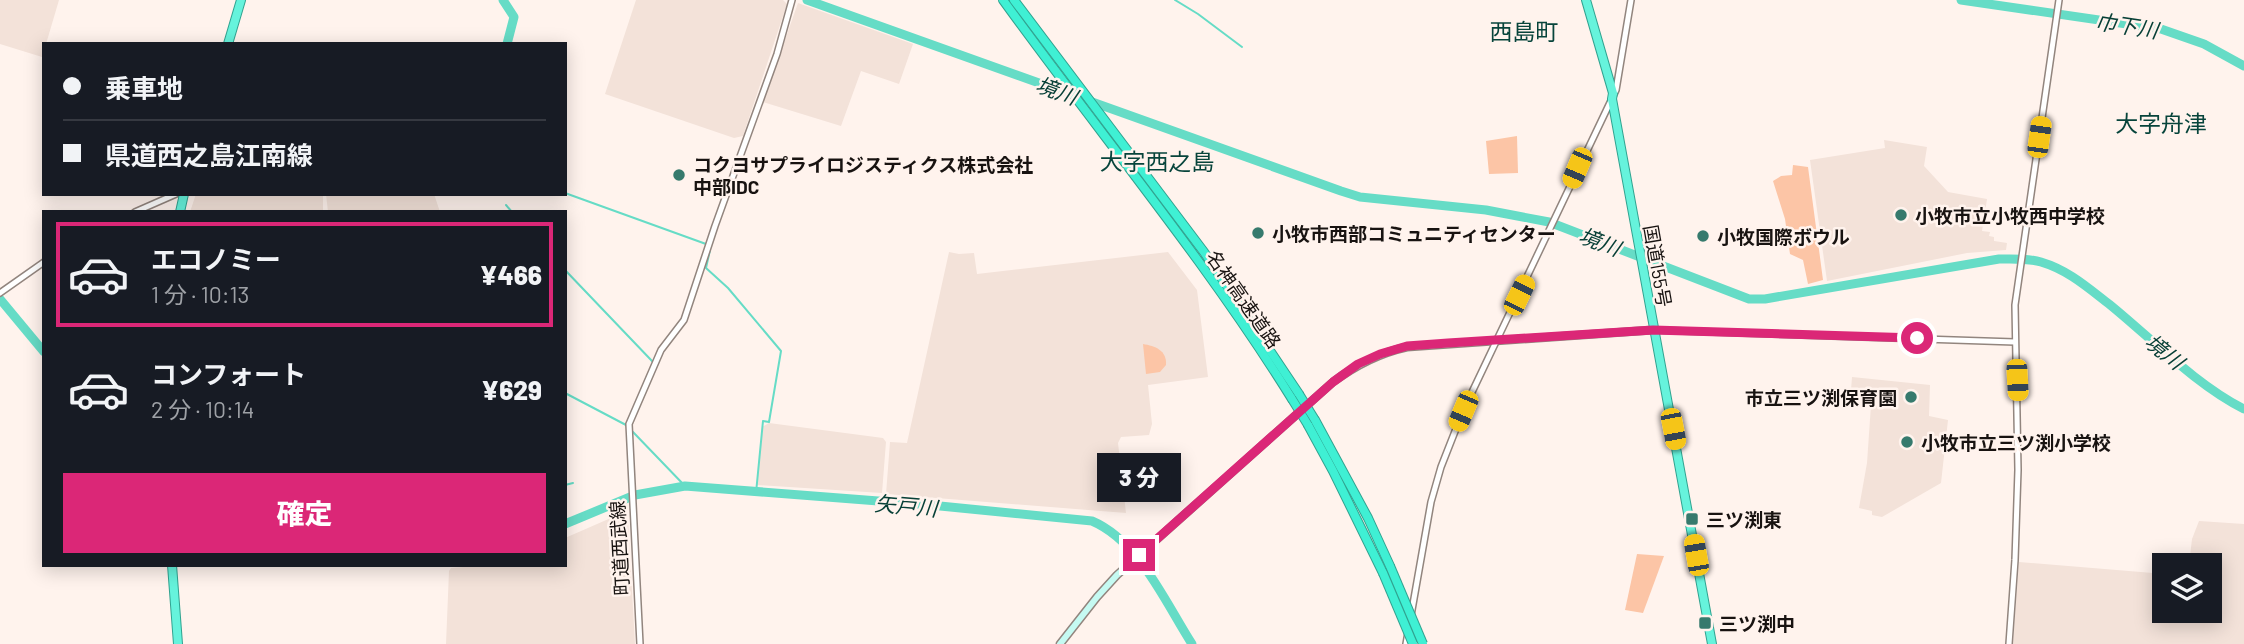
<!DOCTYPE html>
<html lang="ja">
<meta charset="utf-8">
<style>
:root{--surface:#171b24;--page:#20242c;--text:#f1f3f6;--muted:#9ea1a6;--line:#363941;--accent:#db2777}
body{margin:0;font-family:Barlow,"Noto Sans JP",sans-serif;background:var(--page);color:var(--text);height:100vh;display:flex;flex-direction:column;font-size:26px;white-space:nowrap}
*{box-sizing:border-box;margin:0}
p{font-size:23px;color:var(--muted)}
.icon{flex:none;width:38px;height:38px;fill:none;stroke:currentColor;stroke-width:2;stroke-linecap:round;stroke-linejoin:round}
.map{position:relative;flex:1;overflow:hidden}
.details{position:absolute;left:42px;top:210px;width:525px;height:357px;display:flex;flex-direction:column;background:var(--surface);border-radius:0px;box-shadow:0 4px 18px #0003}
.details>*{flex:none}
.top-card{position:absolute;left:42px;top:42px;width:525px;height:154px;border-radius:0px;box-shadow:0 4px 18px #0003;display:grid;align-content:center;height:154px;padding:0 21px;background:var(--surface)}
.tools{position:absolute;left:2152px;top:553px;display:grid;gap:14px}
.tools a{display:grid;place-items:center;width:70px;height:70px;border-radius:0px;background:var(--surface);box-shadow:0 4px 18px #0003;font-size:35px}
.end{position:absolute;width:32px;height:32px;margin:-16px;border:9px solid #db2777;background:#fff;box-shadow:0 0 0 4px #fff}
.from{border-radius:50%}
.bubble{position:absolute;height:49px;border-radius:0px;background:var(--surface);box-shadow:0 4px 18px #0003;font-size:23px;font-weight:800;line-height:49px;text-align:center}
.car{position:absolute;width:21px;height:42px;margin:-21px -10px;border-radius:9px;box-shadow:0 0 5px 2px #0007;background:linear-gradient(#f5c518 24%,#345 0 40%,#f5c518 0 76%,#345 0 86%,#f5c518 0)}
.top-card b{display:flex;align-items:center;gap:24px;height:66px;font-size:26px}
.top-card b+b{border-top:2px solid var(--line)}
.top-card i{width:18px;height:18px;background:var(--text)}
ul{padding:12px 0 0;list-style:none}
li{display:flex;align-items:center;gap:21px;height:105px;margin:0 14px 10px;padding:0 7px;border:4px solid transparent;border-radius:0px}
li div{flex:1}
li b{display:block;font-size:26px}
li em{font-style:normal;font-weight:800}
li.current{border-color:var(--accent)}
li>.icon{width:63px;height:63px;stroke-width:1.5}
.primary-button{display:flex;gap:14px;margin-top:auto;padding:14px 21px}
.primary-button a{flex:1;height:80px;border-radius:0px;background:var(--accent);color:#fff;font-size:28px;font-weight:800;line-height:80px;text-align:center}
.map>svg:first-child{display:block}
.built{fill:#f3e2d9}
.green{fill:#fcc5a6}
.lines{fill:none;stroke-linecap:round;stroke-linejoin:round}
.stream{stroke:#66dcc6;stroke-width:2}
.river{stroke:#66dcc6;stroke-width:9}
.tertiary-casing{stroke:#92857e;stroke-width:8}
.secondary-casing{stroke:#92857e;stroke-width:9}
.trunk-casing{stroke:#31a390;stroke-width:10}
.motorway-casing{stroke:#31a390;stroke-width:10}
.tertiary{stroke:#fff;stroke-width:5}
.secondary{stroke:#c5faf2;stroke-width:6}
.trunk{stroke:#66f3dc;stroke-width:8}
.motorway{stroke:#3ff0d4;stroke-width:8}
.motorway-bridge-casing{stroke:#31a390;stroke-width:10;stroke-linecap:butt}
.motorway-bridge{stroke:#3ff0d4;stroke-width:8}
.route{stroke:#db2777;stroke-width:9}
.poi-dot{fill:#367a6d;stroke:#fff3ed;stroke-width:2.5}
.labels{text-anchor:middle;dominant-baseline:central;stroke-width:5;stroke-linejoin:round;paint-order:stroke}
.poi-label{font-size:19px;font-weight:bold;fill:#181311;stroke:#fff3ed;text-anchor:start}
.street-label{font-size:19px;fill:#181311;stroke:#fff3ed}
.water-label{font-size:21px;font-style:italic;fill:#084037;stroke:#fff3ed}
.quarter-label{font-size:23px;fill:#07443b;stroke:#fff3ed}
</style>
<div class="map">
<svg width="2244" height="644" viewBox="0 0 2244 644">
<rect width="100%" height="100%" fill="#fff3ed"/>
<g class="built">
<path d="M 0,0 L 59,0 L 46,44 L 44,44 L 42,57 L 0,44 Z"/>
<path d="M 636,0 L 783,0 L 787,4 L 743,136 L 734,138 L 605,94 Z"/>
<path d="M 798,3 L 913,44 L 899,84 L 861,71 L 841,126 L 763,102 Z"/>
<path d="M 1884,140 L 1927,147 L 1924,166 L 1948,192 L 1987,199 L 1982,231 L 1990,232 L 1989,236 L 1994,237 L 1994,241 L 2007,243 L 2006,250 L 1967,253 L 1827,281 L 1810,160 L 1885,148 Z"/>
<path d="M 196,194 L 323,194 L 323,212 L 190,212 Z"/>
<path d="M 326,194 L 434,194 L 440,212 L 328,212 Z"/>
<path d="M 949,252 L 959,254 L 974,253 L 977,274 L 1168,252 L 1197,290 L 1208,377 L 1148,385 L 1152,424 L 1149,435 L 1121,437 L 1118,443 L 1126,513 L 886,494 L 890,442 L 907,443 Z"/>
<path d="M 1852,377 L 1930,385 L 1929,416 L 1948,420 L 1941,483 L 1882,517 L 1872,515 L 1872,511 L 1859,508 L 1867,463 L 1871,405 L 1850,403 Z"/>
<path d="M 769,423 L 883,438 L 886,442 L 882,493 L 757,485 L 762,427 Z"/>
<path d="M 620,514 L 628,520 L 635,644 L 446,644 L 449,571 L 451,568 L 488,565 L 565,565 L 565,538 Z"/>
<path d="M 2199,521 L 2244,524 L 2244,644 L 2013,644 L 2019,562 L 2165,574 L 2165,611 L 2210,611 L 2210,565 L 2189,565 L 2192,539 Z"/>
</g>
<g class="green">
<path d="M 1517,136 L 1518,173 L 1489,174 L 1486,141 Z"/>
<path d="M 1793,165 L 1808,167 L 1823,280 L 1808,284 L 1803,260 L 1790,254 L 1785,219 L 1773,181 L 1781,176 L 1792,175 Z"/>
<path d="M 1143,344 C 1155,346 1167,350 1166,365 L 1160,372 L 1146,374 Z"/>
<path d="M 1637,554 L 1664,556 L 1643,613 L 1625,610 Z"/>
</g>
<g class="lines">
<g class="stream">
<path d="M 1175,0 L 1198,14 L 1242,47"/>
<path d="M 565,193 L 706,244"/>
<path d="M 506,205 L 512,212"/>
<path d="M 710,250 L 706,268 L 728,288 L 781,351 L 769,422 L 763,421 L 756,493"/>
<path d="M 565,270 L 652,361"/>
<path d="M 565,393 L 626,425"/>
<path d="M 633,432 L 685,486"/>
<path d="M 565,485 L 573,483"/>
</g>
<g class="river">
<path d="M 503,0 L 514,17 L 507,44"/>
<path d="M 807,0 L 1341,191 L 1360,197 L 1486,210 L 1549,222 L 1749,299 L 1765,299 L 1999,259 C 2013,259 2028,258 2041,262 C 2068,270 2087,287 2109,304 C 2151,338 2196,385 2244,409"/>
<path d="M 1961,0 L 2161,29 L 2204,44 L 2244,66"/>
<path d="M 0,299 L 44,352"/>
<path d="M 565,524 L 635,495 L 685,486 L 930,505 L 1092,521 C 1139,541 1165,602 1192,644"/>
</g>
<defs>
<g id="tertiary">
<path d="M 135,212 L 176,194"/>
<path d="M 0,293 L 44,262"/>
<path d="M 1653,330 L 2015,342"/>
<path d="M 640,644 L 629,424 L 661,350 L 684,320 L 715,226 L 777,54 L 792,0"/>
<path d="M 1406,644 L 1431,502 L 1441,467 L 1463,411 L 1616,90 L 1631,0"/>
<path d="M 2009,644 L 2015,560 L 2018,470 L 2015,305 L 2059,0"/>
</g>
<path id="secondary" d="M 1060,644 L 1097,597 L 1117,575 L 1333,382 C 1356,365 1379,353 1407,347 L 1653,330"/>
<g id="trunk">
<path d="M 1586,0 L 1613,93 L 1612,99 L 1712,644"/>
<path d="M 228,44 L 241,0"/>
<path d="M 180,212 L 184,194"/>
<path d="M 172,565 L 178,644"/>
</g>
<g id="motorway">
<path d="M 1003,0 C 1099,133 1205,259 1292,399"/>
<path d="M 1014,0 L 1204,252 L 1299,394"/>
<path d="M 1315,420 L 1368,518 L 1390,566"/>
<path d="M 1308,425 L 1333,471 L 1383,573"/>
</g>
</defs>
<use href="#tertiary" class="tertiary-casing"/>
<use href="#secondary" class="secondary-casing"/>
<use href="#trunk" class="trunk-casing"/>
<use href="#motorway" class="motorway-casing"/>
<use href="#tertiary" class="tertiary"/>
<use href="#secondary" class="secondary"/>
<use href="#trunk" class="trunk"/>
<use href="#motorway" class="motorway"/>
<defs>
<g id="motorway-bridge">
<path d="M 1299,394 L 1315,420"/>
<path d="M 1292,399 L 1308,425"/>
<path d="M 1390,566 L 1423,644"/>
<path d="M 1383,573 L 1413,644"/>
</g>
</defs>
<use href="#motorway-bridge" class="motorway-bridge-casing"/>
<use href="#motorway-bridge" class="motorway-bridge"/>
</g>
<g class="lines">
<path class="route" d="M 1139,555 L 1333,382 L 1358,364 L 1380,354 L 1407,346 L 1448,343 L 1653,330 L 1917,338"/>
</g>
<g class="poi-dot">
<circle cx="679" cy="175" r="7"/>
<circle cx="1901" cy="215" r="7"/>
<circle cx="1258" cy="233" r="7"/>
<circle cx="1703" cy="236" r="7"/>
<circle cx="1911" cy="397" r="7"/>
<circle cx="1907" cy="442" r="7"/>
<rect x="1685" y="512" width="14" height="14" rx="3.5"/>
<rect x="1698" y="616" width="14" height="14" rx="3.5"/>
</g>
<g class="labels">
<g class="poi-label">
<text x="693" y="164">コクヨサプライロジスティクス株式会社<tspan x="693" dy="22">中部IDC</tspan></text>
<text x="1915" y="215">小牧市立小牧西中学校</text>
<text x="1272" y="233">小牧市西部コミュニティセンター</text>
<text x="1717" y="236">小牧国際ボウル</text>
<text x="1897" y="397" text-anchor="end">市立三ツ渕保育園</text>
<text x="1921" y="442">小牧市立三ツ渕小学校</text>
<text x="1706" y="519">三ツ渕東</text>
<text x="1719" y="623">三ツ渕中</text>
</g>
<g class="street-label">
<text transform="translate(1658 266) rotate(80)">国道155号</text>
<text transform="translate(1244 299) rotate(55)">名神高速道路</text>
<text transform="translate(619 548) rotate(-93)">町道西武線</text>
</g>
<g class="water-label">
<text transform="translate(2127 25) rotate(9)">巾下川</text>
<text transform="translate(1057 90) rotate(20)">境川</text>
<text transform="translate(1600 241) rotate(21)">境川</text>
<text transform="translate(2165 351) rotate(39)">境川</text>
<text transform="translate(906 505) rotate(5)">矢戸川</text>
</g>
<g class="quarter-label">
<text x="1524" y="31">西島町</text>
<text x="2161" y="123">大字舟津</text>
<text x="1157" y="161">大字西之島</text>
</g>
</g>
</svg>
<div class="tools">
<a><svg class="icon" aria-label="layers" viewBox="0 0 24 24"><path d="M12 4l9 5-9 5-9-5zM3 14l9 5 9-5"/></svg></a>
</div>
<i class="end from" style="left:1917px;top:338px"></i>
<i class="end" style="left:1139px;top:555px"></i>
<div class="bubble" style="left:1097px;top:453px;width:84px">3 分</div>
<i class="car" style="left:2039px;top:137px;rotate:8deg"></i>
<i class="car" style="left:1577px;top:168px;rotate:203deg"></i>
<i class="car" style="left:1519px;top:295px;rotate:26deg"></i>
<i class="car" style="left:2017px;top:380px;rotate:177deg"></i>
<i class="car" style="left:1463px;top:411px;rotate:203deg"></i>
<i class="car" style="left:1673px;top:429px;rotate:169deg"></i>
<i class="car" style="left:1696px;top:555px;rotate:350deg"></i>
<div class="top-card">
<b><i class="from"></i>乗車地</b>
<b><i></i>県道西之島江南線</b>
</div>
<section class="details">
<ul>
<li class="current"><svg class="icon" aria-label="car" viewBox="0 0 24 24"><path d="M5 17H2v-5l4-1 3-4h7l3 4 3 1v5h-3M9 17h6M6 11h13"/><circle cx="7" cy="17" r="2"/><circle cx="17" cy="17" r="2"/></svg><div><b>エコノミー</b><p>1 分 · 10:13</p></div><em>¥466</em></li>
<li><svg class="icon" aria-label="car" viewBox="0 0 24 24"><path d="M5 17H2v-5l4-1 3-4h7l3 4 3 1v5h-3M9 17h6M6 11h13"/><circle cx="7" cy="17" r="2"/><circle cx="17" cy="17" r="2"/></svg><div><b>コンフォート</b><p>2 分 · 10:14</p></div><em>¥629</em></li>
</ul>
<div class="primary-button"><a>確定</a></div>
</section>
</div>
